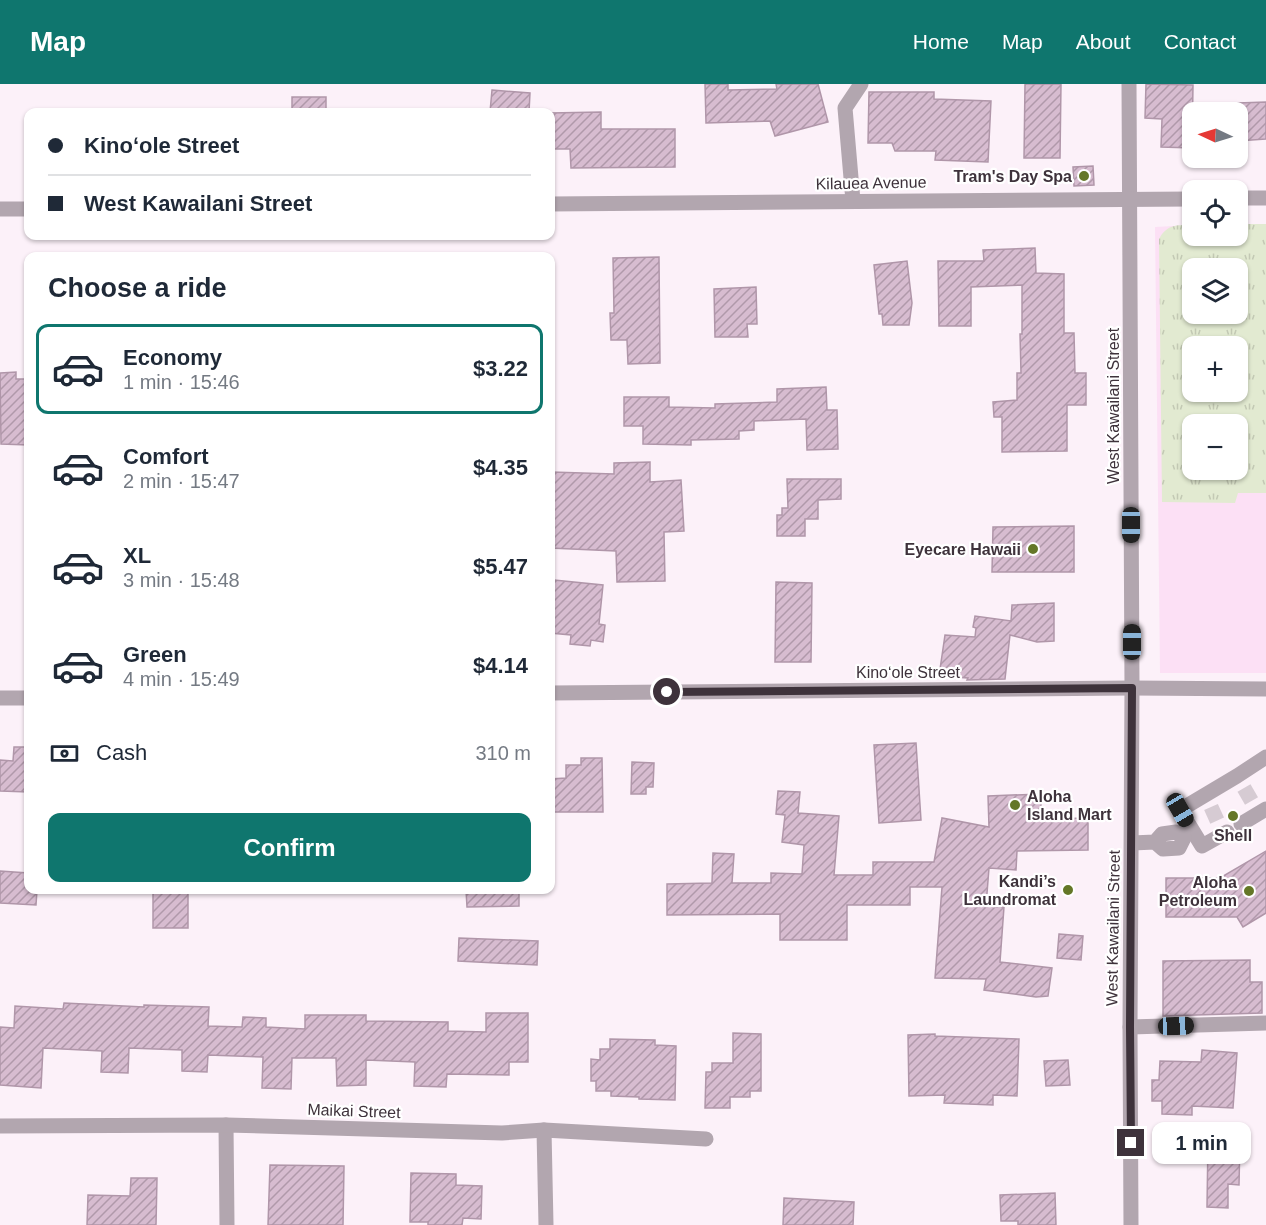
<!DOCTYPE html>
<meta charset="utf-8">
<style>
:root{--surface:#fff;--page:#f6f6f7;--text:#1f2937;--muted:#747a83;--line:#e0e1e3;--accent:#0f766e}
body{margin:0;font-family:Arial,sans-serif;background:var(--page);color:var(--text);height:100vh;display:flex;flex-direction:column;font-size:22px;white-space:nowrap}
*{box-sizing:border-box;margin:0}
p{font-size:20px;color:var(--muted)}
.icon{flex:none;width:33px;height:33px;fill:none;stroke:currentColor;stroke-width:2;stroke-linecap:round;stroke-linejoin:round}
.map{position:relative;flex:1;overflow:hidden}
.drawer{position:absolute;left:24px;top:168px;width:531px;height:642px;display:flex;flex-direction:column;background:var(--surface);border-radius:12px;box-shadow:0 2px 4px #0004}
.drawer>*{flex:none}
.hud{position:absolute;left:24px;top:24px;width:531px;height:132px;border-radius:12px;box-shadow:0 2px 4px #0004;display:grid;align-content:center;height:132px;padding:0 24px;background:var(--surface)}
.needle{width:39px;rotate:274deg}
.controls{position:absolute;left:1182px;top:18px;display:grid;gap:12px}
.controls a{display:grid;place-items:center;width:66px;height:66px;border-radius:12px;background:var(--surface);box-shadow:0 2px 4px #0004;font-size:30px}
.end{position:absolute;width:27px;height:27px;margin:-14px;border:8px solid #3e323b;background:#fff;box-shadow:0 0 0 3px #fff}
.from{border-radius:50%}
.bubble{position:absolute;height:42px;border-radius:12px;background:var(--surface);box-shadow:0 2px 4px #0004;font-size:20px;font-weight:600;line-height:42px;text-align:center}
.car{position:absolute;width:18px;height:36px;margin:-18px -9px;border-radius:8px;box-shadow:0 0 4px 2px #0007;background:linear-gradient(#222 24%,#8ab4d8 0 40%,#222 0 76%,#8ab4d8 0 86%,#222 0)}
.hud b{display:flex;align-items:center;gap:21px;height:57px;font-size:22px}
.hud b+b{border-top:2px solid var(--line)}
.hud i{width:15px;height:15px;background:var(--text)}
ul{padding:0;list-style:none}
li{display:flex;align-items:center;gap:18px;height:90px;margin:0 12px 9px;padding:0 12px;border:3px solid transparent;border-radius:12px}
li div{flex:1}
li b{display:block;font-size:22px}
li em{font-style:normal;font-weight:600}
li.on{border-color:var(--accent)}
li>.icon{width:54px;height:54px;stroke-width:1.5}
h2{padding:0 24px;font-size:27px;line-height:72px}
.pay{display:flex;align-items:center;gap:15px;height:66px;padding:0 24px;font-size:22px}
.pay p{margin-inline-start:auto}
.button{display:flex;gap:12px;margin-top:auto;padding:12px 24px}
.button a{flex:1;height:69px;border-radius:12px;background:var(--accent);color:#fff;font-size:24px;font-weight:600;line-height:69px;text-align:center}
header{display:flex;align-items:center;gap:36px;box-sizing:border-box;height:84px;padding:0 30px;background:var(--accent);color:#fff}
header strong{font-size:28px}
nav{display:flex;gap:33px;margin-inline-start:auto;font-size:21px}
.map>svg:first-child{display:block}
.built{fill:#fce0f5;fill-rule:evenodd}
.park{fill:url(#park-tufts);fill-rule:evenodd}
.building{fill:url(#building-hatch);stroke:#b096a9;stroke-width:1.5}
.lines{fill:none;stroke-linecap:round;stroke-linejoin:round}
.minor-tunnel{stroke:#d6cbd3;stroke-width:15;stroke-dasharray:15 8;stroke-linecap:butt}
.minor{stroke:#b2a6af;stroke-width:15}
.route{stroke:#3e323b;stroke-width:8}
.poi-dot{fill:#647727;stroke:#fff;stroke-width:2}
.labels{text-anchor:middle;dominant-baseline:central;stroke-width:4.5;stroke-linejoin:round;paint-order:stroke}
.poi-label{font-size:16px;font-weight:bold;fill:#3e323b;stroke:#fff;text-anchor:end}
.street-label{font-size:16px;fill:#3e323b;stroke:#fff}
</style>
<header>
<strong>Map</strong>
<nav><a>Home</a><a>Map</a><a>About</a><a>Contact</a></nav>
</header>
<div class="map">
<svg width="1266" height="1141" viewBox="0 0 1266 1141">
<defs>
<pattern id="park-tufts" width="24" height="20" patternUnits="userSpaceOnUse" patternTransform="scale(1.5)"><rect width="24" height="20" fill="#e2ead1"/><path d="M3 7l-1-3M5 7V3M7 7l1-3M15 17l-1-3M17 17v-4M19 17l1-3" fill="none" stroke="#c3c9b4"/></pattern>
<pattern id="building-hatch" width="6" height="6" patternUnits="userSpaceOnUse" patternTransform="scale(1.5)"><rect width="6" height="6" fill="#d7bcd0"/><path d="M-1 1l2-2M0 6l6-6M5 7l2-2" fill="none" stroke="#b099aa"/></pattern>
</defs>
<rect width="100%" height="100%" fill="#fcf1f9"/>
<path class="built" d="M 1238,140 L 1266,140 L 1266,589 L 1160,589 L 1155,143 L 1192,141 L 1192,152 L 1238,152 ZM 1192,184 L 1238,184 L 1238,230 L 1192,230 ZM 1192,262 L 1238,262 L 1238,308 L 1192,308 ZM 1192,340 L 1238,340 L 1238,386 L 1192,386 Z"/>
<path class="park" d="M 1238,140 L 1266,140 L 1266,409 L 1238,409 L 1235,419 L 1162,418 L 1159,155 C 1167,140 1177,141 1192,141 L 1192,152 L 1238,152 ZM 1192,184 L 1238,184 L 1238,230 L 1192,230 ZM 1192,262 L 1238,262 L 1238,308 L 1192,308 ZM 1192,340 L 1238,340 L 1238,386 L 1192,386 Z"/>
<g class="building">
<path d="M 705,0 L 728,0 L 728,6 L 777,5 L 776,0 L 818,0 L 828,38 L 775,52 L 770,37 L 706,39 Z"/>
<path d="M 1025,0 L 1061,0 L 1060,74 L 1024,74 Z"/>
<path d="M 1146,0 L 1193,1 L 1192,64 L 1161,63 L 1162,35 L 1145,34 Z"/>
<path d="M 492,6 L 530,9 L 529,28 L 490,28 Z"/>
<path d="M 869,8 L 934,8 L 934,15 L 991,17 L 988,78 L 935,76 L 936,67 L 895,67 L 892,59 L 868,59 Z"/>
<rect x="292" y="13" width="34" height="15"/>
<path d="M 1266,18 L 1266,55 L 1238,57 L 1238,19 Z"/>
<path d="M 601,28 L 601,45 L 675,45 L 675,83 L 571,84 L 570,65 L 550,65 L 550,29 Z"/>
<path d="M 1093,82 L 1094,101 L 1074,102 L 1073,83 Z"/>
<path d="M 1035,164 L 1036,189 L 1064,190 L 1064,249 L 1074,249 L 1075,289 L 1086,289 L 1086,321 L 1067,321 L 1067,367 L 1002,368 L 1002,333 L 994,333 L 993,318 L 1017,316 L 1017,289 L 1021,289 L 1020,250 L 1022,250 L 1022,201 L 971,203 L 971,242 L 939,242 L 938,177 L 984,177 L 983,166 Z"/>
<path d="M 659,173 L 660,279 L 628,280 L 627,256 L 611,256 L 610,229 L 614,229 L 613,174 Z"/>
<path d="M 907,177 L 912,219 L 909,241 L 883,241 L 882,230 L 879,230 L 874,181 Z"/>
<path d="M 756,203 L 757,240 L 747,240 L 748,253 L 715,253 L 714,205 Z"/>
<path d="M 16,288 L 16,295 L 28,295 L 28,361 L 1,360 L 0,289 Z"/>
<path d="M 826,303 L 827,326 L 837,326 L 838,365 L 807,366 L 806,335 L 754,337 L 754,346 L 739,347 L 739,355 L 691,356 L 691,361 L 643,360 L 643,342 L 624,342 L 624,313 L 669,313 L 669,323 L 715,324 L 715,320 L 777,318 L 777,305 Z"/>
<path d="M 650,378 L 650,398 L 681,396 L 684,447 L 664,448 L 665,497 L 617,498 L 616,467 L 550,464 L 552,388 L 614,390 L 614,379 Z"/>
<path d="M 787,395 L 841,395 L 841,415 L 818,416 L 818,435 L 805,435 L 805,452 L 777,452 L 777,431 L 782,431 L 782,424 L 788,424 Z"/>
<path d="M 1074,442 L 1074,488 L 992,488 L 993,443 Z"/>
<path d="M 554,496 L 603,501 L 599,540 L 605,541 L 603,558 L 591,556 L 590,562 L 570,560 L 571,551 L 550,549 L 550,511 L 552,511 Z"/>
<path d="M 776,498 L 812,499 L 811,578 L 775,578 Z"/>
<path d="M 1054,519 L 1054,557 L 1037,558 L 1010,551 L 1005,595 L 967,596 L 968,594 L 939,592 L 945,551 L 975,553 L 976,544 L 973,543 L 975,532 L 1011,537 L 1012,521 Z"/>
<path d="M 916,659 L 921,736 L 879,739 L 874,661 Z"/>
<path d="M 14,663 L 28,663 L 28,708 L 0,707 L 0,676 L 13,677 Z"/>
<path d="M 581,674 L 602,674 L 603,728 L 550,728 L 550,695 L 566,694 L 566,681 L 581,681 Z"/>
<path d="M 632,678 L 654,679 L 653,703 L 646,703 L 646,710 L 631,710 Z"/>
<path d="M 778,707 L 800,708 L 798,729 L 839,732 L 834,791 L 873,791 L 873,778 L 934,778 L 942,734 L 989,743 L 988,712 L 1041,710 L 1041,735 L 1088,734 L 1088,766 L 1017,767 L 1016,786 L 989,784 L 986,822 L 1004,823 L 1000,878 L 1052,884 L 1048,912 L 1036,913 L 984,906 L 986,895 L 935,894 L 942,803 L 910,803 L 910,821 L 847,821 L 847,856 L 780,856 L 780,830 L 667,831 L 667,800 L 712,799 L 713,769 L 734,770 L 732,799 L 771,799 L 771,789 L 802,790 L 804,761 L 782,758 L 785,731 L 776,730 Z"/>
<path d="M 1266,767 L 1266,829 L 1243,843 L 1237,833 L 1166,833 L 1166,794 L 1220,794 Z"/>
<path d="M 0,787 L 28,789 L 28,806 L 37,806 L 36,821 L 0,819 Z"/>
<rect x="153" y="806" width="35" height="38"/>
<path d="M 466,806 L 519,806 L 519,822 L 467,823 Z"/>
<path d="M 1059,850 L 1083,852 L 1081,876 L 1057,874 Z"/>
<path d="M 459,854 L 538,857 L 537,881 L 458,877 Z"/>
<path d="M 1250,876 L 1250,898 L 1262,898 L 1262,929 L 1163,932 L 1163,877 Z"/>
<path d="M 64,919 L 144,923 L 144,921 L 209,923 L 208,942 L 242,943 L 243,933 L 266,934 L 266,943 L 305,945 L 305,931 L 366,931 L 366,937 L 448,938 L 448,947 L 486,948 L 486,929 L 528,929 L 528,978 L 509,978 L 509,991 L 447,990 L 446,1003 L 414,1002 L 415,978 L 366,976 L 366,1001 L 337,1002 L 336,974 L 292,974 L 291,1005 L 262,1004 L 263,973 L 208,971 L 207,988 L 182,987 L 182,966 L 129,964 L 128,989 L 101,988 L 102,967 L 43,964 L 41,1004 L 0,1001 L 0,943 L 14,944 L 15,922 L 63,925 Z"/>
<path d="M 733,949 L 761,950 L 761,1007 L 750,1007 L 750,1013 L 730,1013 L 730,1024 L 705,1024 L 706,988 L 712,988 L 712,979 L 733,979 Z"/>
<path d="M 935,950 L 935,952 L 1019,955 L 1017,1012 L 993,1011 L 993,1021 L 944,1019 L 945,1011 L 909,1012 L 908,951 Z"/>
<path d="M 610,955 L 655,956 L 655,961 L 676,962 L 675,1016 L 639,1015 L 639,1013 L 611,1012 L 611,1007 L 596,1007 L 596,997 L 591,997 L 591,975 L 600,976 L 600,965 L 610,965 Z"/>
<path d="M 1202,966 L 1237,969 L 1233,1024 L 1192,1022 L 1192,1031 L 1162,1030 L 1162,1017 L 1152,1017 L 1152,996 L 1159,996 L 1160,977 L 1201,978 Z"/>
<path d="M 1068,976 L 1070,1001 L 1046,1002 L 1044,977 Z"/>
<path d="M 1208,1056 L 1240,1057 L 1239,1101 L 1228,1100 L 1228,1124 L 1207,1123 Z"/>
<path d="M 270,1081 L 344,1082 L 343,1141 L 268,1141 Z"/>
<path d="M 411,1089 L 456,1090 L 456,1101 L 482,1102 L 481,1135 L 463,1134 L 462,1141 L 428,1141 L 428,1138 L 410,1138 Z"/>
<path d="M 131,1094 L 157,1094 L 156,1141 L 87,1141 L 88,1111 L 130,1112 Z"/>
<path d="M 1055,1109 L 1056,1141 L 1018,1141 L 1018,1137 L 1001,1137 L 1000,1111 Z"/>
<path d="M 784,1114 L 854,1118 L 853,1141 L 783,1141 Z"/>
</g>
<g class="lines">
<g class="minor-tunnel">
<path d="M 1244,704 L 1255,723"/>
<path d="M 1211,723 L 1220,743"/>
</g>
<g class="minor">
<path d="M 1129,0 L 1132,604 L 1130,943 L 1131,1141"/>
<path d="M 1238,114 L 1266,114"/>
<path d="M 853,117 L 845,24 L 861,0"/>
<path d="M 550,120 L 1192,115"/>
<path d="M 0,125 L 28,125"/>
<path d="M 550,609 L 1132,604 L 1266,605"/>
<path d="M 0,614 L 28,614"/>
<path d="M 1241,740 L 1266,725"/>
<path d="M 1227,748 L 1202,762 L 1180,726 L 1237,692 L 1266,673"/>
<path d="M 1132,759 L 1155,758 L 1162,750 L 1176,748 L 1184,754 L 1179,764 L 1163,765 L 1155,758"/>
<path d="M 1130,943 L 1266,939"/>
<path d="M 226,1041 L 227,1141"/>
<path d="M 0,1042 L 226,1041 L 502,1049 L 544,1046 L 706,1055"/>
<path d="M 544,1046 L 546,1141"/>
</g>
</g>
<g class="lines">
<path class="route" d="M 667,608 L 1132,604 L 1130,943 L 1131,1059"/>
</g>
<g class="poi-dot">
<circle cx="1084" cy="92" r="6"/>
<circle cx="1033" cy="465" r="6"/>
<circle cx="1015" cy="721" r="6"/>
<circle cx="1233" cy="732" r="6"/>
<circle cx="1068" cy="806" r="6"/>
<circle cx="1249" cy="807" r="6"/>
</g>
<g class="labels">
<g class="poi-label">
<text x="1072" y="92">Tram's Day Spa</text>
<text x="1021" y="465">Eyecare Hawaii</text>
<text x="1027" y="712" text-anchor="start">Aloha<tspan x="1027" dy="18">Island Mart</tspan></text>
<text x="1233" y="751" text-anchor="middle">Shell</text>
<text x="1056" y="797">Kandi’s<tspan x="1056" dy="18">Laundromat</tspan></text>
<text x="1237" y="798">Aloha<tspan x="1237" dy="18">Petroleum</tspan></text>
</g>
<g class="street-label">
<text transform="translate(871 99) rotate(-1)">Kilauea Avenue</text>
<text transform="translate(1113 322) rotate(-90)">West Kawailani Street</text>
<text x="908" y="588">Kinoʻole Street</text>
<text transform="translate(1113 844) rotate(-89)">West Kawailani Street</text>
<text transform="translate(354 1027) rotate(2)">Maikai Street</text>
</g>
</g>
</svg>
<div class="controls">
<a><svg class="needle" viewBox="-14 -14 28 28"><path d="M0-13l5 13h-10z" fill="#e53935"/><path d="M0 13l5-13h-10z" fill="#747a83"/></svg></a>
<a><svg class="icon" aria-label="locate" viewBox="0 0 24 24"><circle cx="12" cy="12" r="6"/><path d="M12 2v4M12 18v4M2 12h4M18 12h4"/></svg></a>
<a><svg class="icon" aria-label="layers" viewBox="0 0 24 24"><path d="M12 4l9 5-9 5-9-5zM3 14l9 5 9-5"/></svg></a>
<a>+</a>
<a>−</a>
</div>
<i class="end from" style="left:667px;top:608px"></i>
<i class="end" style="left:1131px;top:1059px"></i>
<div class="bubble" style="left:1152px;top:1038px;width:99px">1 min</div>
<i class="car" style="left:1131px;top:441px;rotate:180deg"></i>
<i class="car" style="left:1132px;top:558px;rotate:0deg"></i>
<i class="car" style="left:1180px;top:726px;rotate:150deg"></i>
<i class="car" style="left:1176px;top:942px;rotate:88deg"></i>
<div class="hud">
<b><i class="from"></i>Kinoʻole Street</b>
<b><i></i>West Kawailani Street</b>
</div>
<section class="drawer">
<h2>Choose a ride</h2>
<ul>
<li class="on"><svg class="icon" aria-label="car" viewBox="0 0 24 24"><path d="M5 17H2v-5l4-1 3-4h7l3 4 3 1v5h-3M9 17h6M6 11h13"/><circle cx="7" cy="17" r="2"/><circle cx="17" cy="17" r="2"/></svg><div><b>Economy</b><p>1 min · 15:46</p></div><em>$3.22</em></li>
<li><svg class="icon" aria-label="car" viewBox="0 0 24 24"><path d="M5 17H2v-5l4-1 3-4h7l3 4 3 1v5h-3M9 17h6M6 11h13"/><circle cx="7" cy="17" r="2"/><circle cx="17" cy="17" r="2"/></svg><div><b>Comfort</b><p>2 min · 15:47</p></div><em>$4.35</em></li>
<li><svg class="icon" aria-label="car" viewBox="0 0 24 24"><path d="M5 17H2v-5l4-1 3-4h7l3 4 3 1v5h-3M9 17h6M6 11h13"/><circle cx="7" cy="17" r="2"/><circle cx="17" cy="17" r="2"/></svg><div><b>XL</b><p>3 min · 15:48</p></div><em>$5.47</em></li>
<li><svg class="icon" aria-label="car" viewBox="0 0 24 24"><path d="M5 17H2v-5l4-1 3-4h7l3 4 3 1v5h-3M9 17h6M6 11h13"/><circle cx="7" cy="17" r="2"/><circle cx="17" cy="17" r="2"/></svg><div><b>Green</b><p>4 min · 15:49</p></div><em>$4.14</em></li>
</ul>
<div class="pay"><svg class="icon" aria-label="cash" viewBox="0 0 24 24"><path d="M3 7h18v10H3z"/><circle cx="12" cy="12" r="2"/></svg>Cash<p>310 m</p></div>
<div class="button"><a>Confirm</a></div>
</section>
</div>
